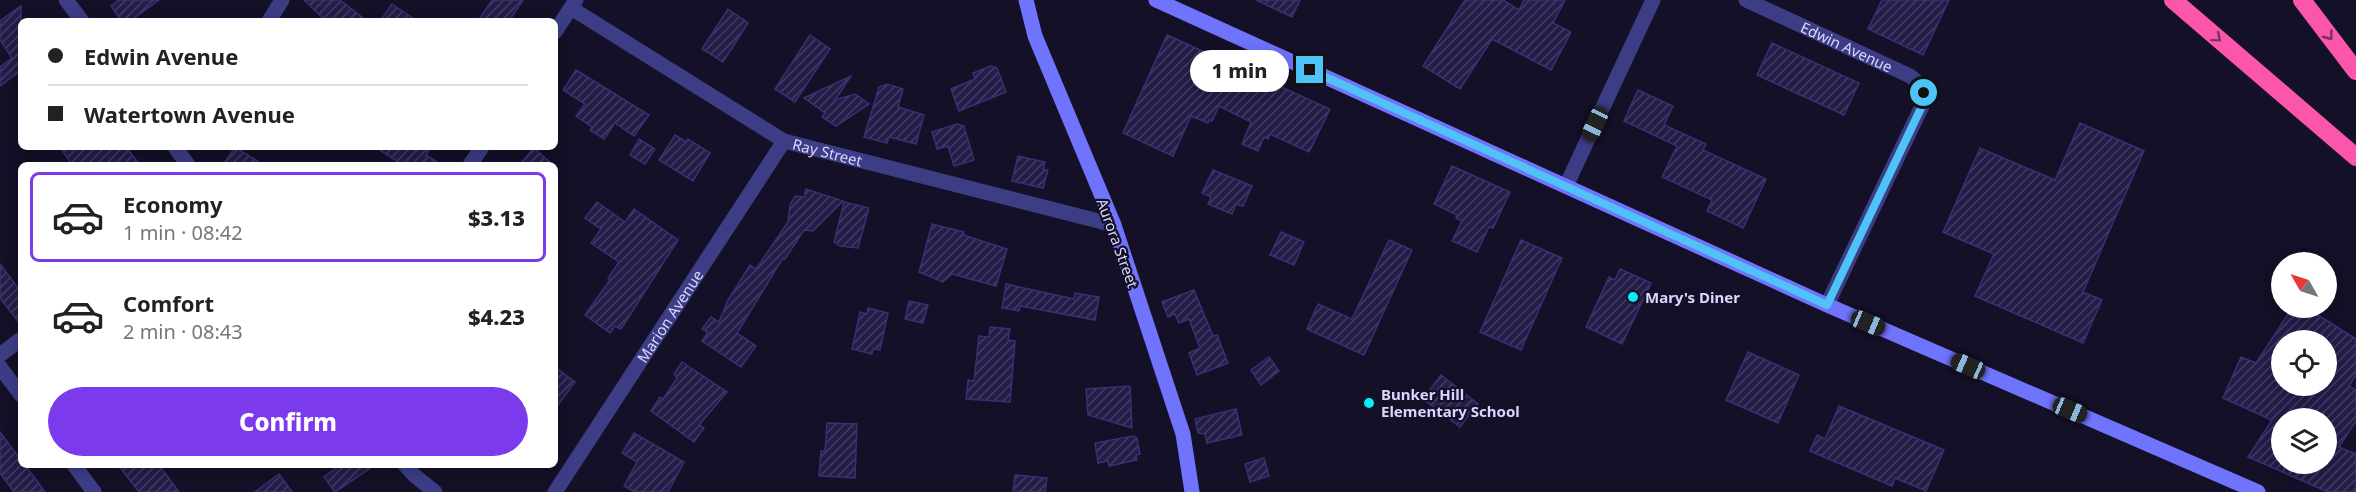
<!DOCTYPE html>
<meta charset="utf-8">
<style>
:root{--surface:#fff;--page:#f2f2f2;--text:#222;--muted:#767676;--line:#e0e0e0;--accent:#7c3aed}
body{margin:0;font-family:"Noto Sans",sans-serif;background:var(--page);color:var(--text);height:100vh;display:flex;flex-direction:column;font-size:22px;white-space:nowrap}
*{box-sizing:border-box;margin:0}
p{font-size:20px;color:var(--muted)}
.icon{flex:none;width:33px;height:33px;fill:none;stroke:currentColor;stroke-width:2;stroke-linecap:round;stroke-linejoin:round}
.map{position:relative;flex:1;overflow:hidden}
.side{position:absolute;left:18px;top:162px;width:540px;height:306px;display:flex;flex-direction:column;background:var(--surface);border-radius:9px;box-shadow:0 3px 15px #0003}
.side>*{flex:none}
.hud{position:absolute;left:18px;top:18px;width:540px;height:132px;border-radius:9px;box-shadow:0 3px 15px #0003;display:grid;align-content:center;height:132px;padding:0 30px;background:var(--surface)}
.needle{width:39px;rotate:309deg}
.controls{position:absolute;left:2271px;top:252px;display:grid;gap:12px}
.controls a{display:grid;place-items:center;width:66px;height:66px;border-radius:50%;background:var(--surface);box-shadow:0 3px 15px #0003;font-size:30px}
.end{position:absolute;width:27px;height:27px;margin:-14px;border:8px solid #4fc3f7;background:#111;box-shadow:0 0 0 3px #111}
.from{border-radius:50%}
.bubble{position:absolute;height:42px;border-radius:21px;background:var(--surface);box-shadow:0 3px 15px #0003;font-size:20px;font-weight:800;line-height:42px;text-align:center}
.car{position:absolute;width:18px;height:36px;margin:-18px -9px;border-radius:8px;box-shadow:0 0 4px 2px #0007;background:linear-gradient(#222 24%,#8ab4d8 0 40%,#222 0 76%,#8ab4d8 0 86%,#222 0)}
.hud b{display:flex;align-items:center;gap:21px;height:57px;font-size:22px}
.hud b+b{border-top:2px solid var(--line)}
.hud i{width:15px;height:15px;background:var(--text)}
ul{padding:10px 0 0;list-style:none}
li{display:flex;align-items:center;gap:18px;height:90px;margin:0 12px 9px;padding:0 18px;border:3px solid transparent;border-radius:9px}
li div{flex:1}
li b{display:block;font-size:22px}
li em{font-style:normal;font-weight:800}
li.selected{border-color:var(--accent)}
li>.icon{width:54px;height:54px;stroke-width:1.5}
.action{display:flex;gap:12px;margin-top:auto;padding:12px 30px}
.action a{flex:1;height:69px;border-radius:36px;background:var(--accent);color:#fff;font-size:24px;font-weight:800;line-height:69px;text-align:center}
.map>svg:first-child{display:block}
.building{fill:url(#building-hatch);stroke:#3a2f74;stroke-width:1.5;fill-rule:evenodd}
.lines{fill:none;stroke-linecap:round;stroke-linejoin:round}
.minor{stroke:#3c3d85;stroke-width:15}
.secondary{stroke:#7073fc;stroke-width:15}
.motorway{stroke:#fc55ac;stroke-width:18}
.oneway{stroke:#7c2f63}
.route{stroke:#4fc3f7;stroke-width:8}
.poi-dot{fill:#07edfa;stroke:#131027;stroke-width:2}
.labels{text-anchor:middle;dominant-baseline:central;stroke-width:4.5;stroke-linejoin:round;paint-order:stroke}
.street-label{font-size:15px;fill:#dad7fe;stroke:#131027}
.poi-label{font-size:15px;font-weight:bold;fill:#dad7fe;stroke:#131027;text-anchor:start}
</style>
<div class="map">
<svg width="2356" height="492" viewBox="0 0 2356 492">
<defs>
<pattern id="building-hatch" width="6" height="6" patternUnits="userSpaceOnUse" patternTransform="scale(1.5)"><rect width="6" height="6" fill="#231d48"/><path d="M-1 1l2-2M0 6l6-6M5 7l2-2" fill="none" stroke="#423d63"/></pattern>
</defs>
<rect width="100%" height="100%" fill="#131027"/>
<g class="building">
<path d="M 119,0 L 159,0 L 130,21 L 121,21 L 111,6 Z"/>
<path d="M 304,0 L 340,0 L 367,21 L 326,21 Z"/>
<path d="M 492,0 L 523,0 L 509,21 L 478,21 Z"/>
<path d="M 1256,0 L 1300,0 L 1292,17 Z"/>
<path d="M 1465,0 L 1503,0 L 1519,10 L 1524,0 L 1565,0 L 1553,23 L 1571,32 L 1551,70 L 1492,39 L 1460,89 L 1423,66 Z"/>
<path d="M 1882,0 L 1949,0 L 1923,55 L 1868,29 Z"/>
<path d="M 392,4 L 417,21 L 380,21 Z"/>
<path d="M 21,6 L 21,70 L 0,86 L 0,67 L 12,58 L 0,40 L 0,21 Z"/>
<path d="M 728,9 L 748,23 L 723,62 L 702,49 Z"/>
<path d="M 810,35 L 830,49 L 795,102 L 775,89 Z"/>
<path d="M 1167,35 L 1330,109 L 1309,152 L 1270,134 L 1268,139 L 1264,137 L 1258,151 L 1242,144 L 1251,122 L 1219,106 L 1212,121 L 1209,120 L 1208,123 L 1191,116 L 1173,156 L 1123,133 Z"/>
<path d="M 1772,43 L 1859,83 L 1844,115 L 1757,75 Z"/>
<path d="M 991,66 L 997,68 L 1006,92 L 959,111 L 951,89 L 975,79 L 973,73 Z"/>
<path d="M 576,70 L 649,115 L 634,136 L 615,123 L 604,139 L 590,130 L 592,127 L 576,116 L 585,104 L 563,90 Z"/>
<path d="M 851,76 L 835,100 L 855,94 L 869,104 L 836,126 L 822,117 L 825,113 L 804,98 Z"/>
<path d="M 887,84 L 903,89 L 898,107 L 924,115 L 916,144 L 889,137 L 887,143 L 864,137 L 879,87 Z"/>
<path d="M 1638,90 L 1673,106 L 1664,125 L 1706,144 L 1703,150 L 1766,179 L 1743,228 L 1707,211 L 1712,200 L 1662,177 L 1677,146 L 1624,121 Z"/>
<path d="M 2080,123 L 2144,151 L 2083,292 L 2102,300 L 2083,343 L 1975,296 L 1994,254 L 1943,232 L 1980,148 L 2055,180 Z"/>
<path d="M 957,124 L 964,126 L 974,160 L 954,166 L 948,146 L 937,149 L 932,132 Z"/>
<path d="M 675,135 L 686,142 L 688,139 L 710,153 L 693,181 L 659,160 Z"/>
<path d="M 639,139 L 655,149 L 645,164 L 630,155 Z"/>
<path d="M 60,147 L 126,147 L 140,165 L 72,165 Z"/>
<path d="M 235,147 L 264,165 L 223,165 Z"/>
<path d="M 375,147 L 431,147 L 426,155 L 442,165 L 403,165 Z"/>
<path d="M 534,148 L 553,165 L 519,165 Z"/>
<path d="M 1018,156 L 1045,162 L 1043,169 L 1048,170 L 1043,188 L 1012,181 Z"/>
<path d="M 1452,166 L 1510,192 L 1493,228 L 1489,227 L 1477,252 L 1452,241 L 1462,221 L 1456,218 L 1457,215 L 1434,204 Z"/>
<path d="M 1213,170 L 1252,186 L 1243,206 L 1236,204 L 1232,214 L 1208,204 L 1211,197 L 1202,193 Z"/>
<path d="M 806,189 L 843,201 L 813,231 L 804,230 L 785,259 L 783,258 L 737,333 L 756,346 L 741,367 L 702,341 L 708,332 L 702,329 L 711,317 L 719,322 L 728,300 L 750,265 L 756,269 L 788,222 L 790,205 L 795,196 L 804,197 Z"/>
<path d="M 597,202 L 625,222 L 634,209 L 678,240 L 621,329 L 615,326 L 610,333 L 585,315 L 610,280 L 608,278 L 619,262 L 591,243 L 601,229 L 585,218 Z"/>
<path d="M 844,202 L 869,208 L 858,248 L 840,246 L 834,242 Z"/>
<path d="M 932,224 L 964,232 L 963,235 L 1007,249 L 996,286 L 952,274 L 943,282 L 919,272 Z"/>
<path d="M 1281,232 L 1304,242 L 1294,265 L 1270,255 Z"/>
<path d="M 1389,240 L 1412,250 L 1364,355 L 1307,329 L 1318,304 L 1352,319 Z"/>
<path d="M 1521,240 L 1562,258 L 1521,350 L 1480,332 Z"/>
<path d="M 0,264 L 21,292 L 21,325 L 0,298 Z"/>
<path d="M 1620,269 L 1651,283 L 1622,344 L 1586,327 L 1609,277 L 1615,280 Z"/>
<path d="M 1006,284 L 1074,299 L 1075,293 L 1099,297 L 1095,320 L 1020,306 L 1019,311 L 1002,308 Z"/>
<path d="M 1194,290 L 1213,336 L 1217,335 L 1228,363 L 1197,375 L 1189,353 L 1200,348 L 1189,319 L 1179,323 L 1175,314 L 1168,317 L 1162,302 Z"/>
<path d="M 909,301 L 928,305 L 923,323 L 905,319 Z"/>
<path d="M 868,308 L 888,313 L 880,350 L 873,349 L 872,354 L 852,349 L 860,312 L 867,314 Z"/>
<path d="M 2292,308 L 2307,308 L 2356,339 L 2356,375 L 2349,386 L 2356,390 L 2356,421 L 2339,447 L 2356,454 L 2356,492 L 2328,492 L 2248,457 L 2272,420 L 2223,398 L 2241,357 L 2256,363 ZM 2282,340 L 2326,340 L 2326,386 L 2282,386 ZM 2282,418 L 2326,418 L 2326,464 L 2282,464 Z"/>
<path d="M 990,327 L 1010,329 L 1008,340 L 1015,341 L 1010,402 L 966,399 L 968,380 L 974,381 L 979,336 L 989,337 Z"/>
<path d="M 1748,352 L 1799,375 L 1778,423 L 1726,400 Z"/>
<path d="M 1269,357 L 1279,371 L 1261,385 L 1251,370 Z"/>
<path d="M 682,362 L 727,392 L 699,425 L 704,428 L 694,442 L 651,411 L 660,397 L 663,399 L 677,378 L 674,374 Z"/>
<path d="M 555,367 L 575,382 L 555,409 Z"/>
<path d="M 1441,375 L 1478,404 L 1460,427 L 1423,399 Z"/>
<path d="M 1130,386 L 1132,428 L 1088,415 L 1086,389 Z"/>
<path d="M 1839,406 L 1944,450 L 1926,491 L 1895,478 L 1892,486 L 1810,451 L 1817,435 L 1825,439 Z"/>
<path d="M 1236,409 L 1242,435 L 1207,443 L 1205,434 L 1198,433 L 1195,419 Z"/>
<path d="M 827,423 L 857,424 L 855,478 L 819,476 L 821,451 L 825,451 Z"/>
<path d="M 0,432 L 21,460 L 21,465 L 25,465 L 45,492 L 14,492 L 0,473 Z"/>
<path d="M 634,433 L 684,462 L 668,492 L 635,492 L 624,486 L 637,462 L 622,453 Z"/>
<path d="M 1133,436 L 1137,438 L 1140,454 L 1136,455 L 1137,460 L 1109,466 L 1108,461 L 1098,463 L 1095,443 Z"/>
<path d="M 1264,458 L 1269,476 L 1250,482 L 1245,464 Z"/>
<path d="M 118,465 L 159,465 L 179,492 L 139,492 Z"/>
<path d="M 340,465 L 375,465 L 335,492 L 324,477 Z"/>
<path d="M 279,474 L 292,492 L 255,492 Z"/>
<path d="M 1015,475 L 1047,478 L 1045,492 L 1013,492 Z"/>
</g>
<g class="lines">
<g class="minor">
<path d="M 66,0 L 82,21"/>
<path id="s1" d="M 1746,0 L 1910,76 C 1922,85 1924,91 1922,106 L 1827,305"/>
<path id="s2" d="M 571,8 L 784,141 L 1114,225"/>
<path d="M 269,21 L 282,0"/>
<path d="M 555,32 L 576,0"/>
<path d="M 175,147 L 188,165"/>
<path d="M 470,165 L 482,147"/>
<path d="M 1566,186 L 1653,0"/>
<path d="M 0,355 L 21,339"/>
<path d="M 0,367 L 21,395"/>
<path d="M 74,465 L 94,492"/>
<path d="M 405,465 L 414,475 L 435,492"/>
<path id="s3" d="M 555,492 L 784,141"/>
</g>
<g class="secondary">
<path d="M 1026,0 L 1035,36 L 1114,225 L 1183,434 L 1192,492"/>
<path d="M 1156,0 L 1827,305 L 2258,492"/>
</g>
<g class="motorway">
<path d="M 2173,0 L 2356,157"/>
<path d="M 2302,0 L 2356,71"/>
</g>
</g>
<defs><path id="oneway-chevron" d="M-2-3.5L2.5 0L-2 3.5" fill="none" stroke-width="1.6" stroke-linecap="round" stroke-linejoin="round" transform="scale(1.5)"/></defs>
<g class="oneway">
<use href="#oneway-chevron" transform="translate(2329 36) rotate(53)"/>
<use href="#oneway-chevron" transform="translate(2217 38) rotate(40)"/>
</g>
<g class="lines">
<path class="route" d="M 1310,70 L 1827,305 L 1922,106 L 1924,93"/>
</g>
<g class="poi-dot">
<circle cx="1633" cy="297" r="6"/>
<circle cx="1369" cy="403" r="6"/>
</g>
<g class="labels">
<g class="street-label">
<text stroke="none"><textPath href="#s1" startOffset="111">Edwin Avenue</textPath></text>
<text stroke="none"><textPath href="#s2" startOffset="296">Ray Street</textPath></text>
<text transform="translate(1118 243) rotate(70)">Aurora Street</text>
<text stroke="none"><textPath href="#s3" startOffset="210">Marion Avenue</textPath></text>
</g>
<g class="poi-label">
<text x="1645" y="297">Mary's Diner</text>
<text x="1381" y="394">Bunker Hill<tspan x="1381" dy="17">Elementary School</tspan></text>
</g>
</g>
</svg>
<div class="controls">
<a><svg class="needle" viewBox="-14 -14 28 28"><path d="M0-13l5 13h-10z" fill="#e53935"/><path d="M0 13l5-13h-10z" fill="#767676"/></svg></a>
<a><svg class="icon" aria-label="locate" viewBox="0 0 24 24"><circle cx="12" cy="12" r="6"/><path d="M12 2v4M12 18v4M2 12h4M18 12h4"/></svg></a>
<a><svg class="icon" aria-label="layers" viewBox="0 0 24 24"><path d="M12 4l9 5-9 5-9-5zM3 14l9 5 9-5"/></svg></a>
</div>
<i class="end from" style="left:1924px;top:93px"></i>
<i class="end" style="left:1310px;top:70px"></i>
<div class="bubble" style="left:1190px;top:50px;width:99px">1 min</div>
<i class="car" style="left:1595px;top:124px;rotate:205deg"></i>
<i class="car" style="left:1868px;top:323px;rotate:113deg"></i>
<i class="car" style="left:1968px;top:366px;rotate:294deg"></i>
<i class="car" style="left:2070px;top:410px;rotate:113deg"></i>
<div class="hud">
<b><i class="from"></i>Edwin Avenue</b>
<b><i></i>Watertown Avenue</b>
</div>
<section class="side">
<ul>
<li class="selected"><svg class="icon" aria-label="car" viewBox="0 0 24 24"><path d="M5 17H2v-5l4-1 3-4h7l3 4 3 1v5h-3M9 17h6M6 11h13"/><circle cx="7" cy="17" r="2"/><circle cx="17" cy="17" r="2"/></svg><div><b>Economy</b><p>1 min · 08:42</p></div><em>$3.13</em></li>
<li><svg class="icon" aria-label="car" viewBox="0 0 24 24"><path d="M5 17H2v-5l4-1 3-4h7l3 4 3 1v5h-3M9 17h6M6 11h13"/><circle cx="7" cy="17" r="2"/><circle cx="17" cy="17" r="2"/></svg><div><b>Comfort</b><p>2 min · 08:43</p></div><em>$4.23</em></li>
</ul>
<div class="action"><a>Confirm</a></div>
</section>
</div>
